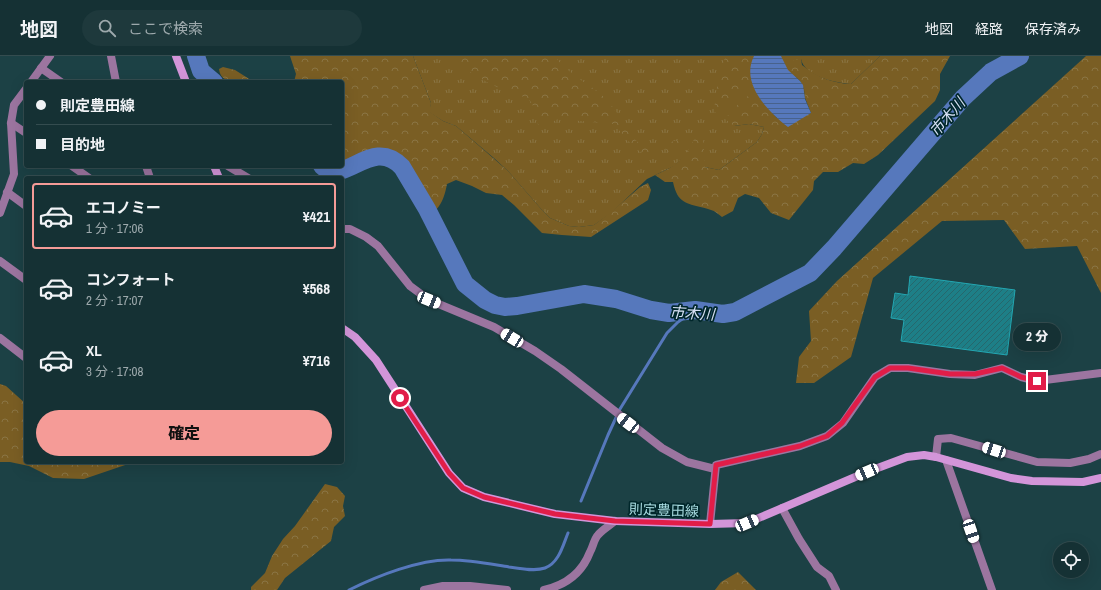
<!DOCTYPE html>
<html lang="ja">
<meta charset="utf-8">
<style>
:root{--surface:#153134;--page:#1e393c;--text:#f1f3f6;--muted:#9da9ac;--line:#344c4f;--accent:#f59b97}
body{margin:0;font-family:"Archivo Narrow","Noto Sans JP",sans-serif;background:var(--page);color:var(--text);height:100vh;display:flex;flex-direction:column;font-size:15px;white-space:nowrap}
*{box-sizing:border-box;margin:0}
p{font-size:13px;color:var(--muted)}
.icon{flex:none;width:22px;height:22px;fill:none;stroke:currentColor;stroke-width:2;stroke-linecap:round;stroke-linejoin:round}
.map{position:relative;flex:1;overflow:hidden}
.details{position:absolute;left:24px;top:120px;width:320px;height:288px;display:flex;flex-direction:column;background:var(--surface);border-radius:4px;box-shadow:0 4px 16px #0002,0 0 0 1px var(--line)}
.details>*{flex:none}
.hud{position:absolute;left:24px;top:24px;width:320px;height:88px;border-radius:4px;box-shadow:0 4px 16px #0002,0 0 0 1px var(--line);display:grid;align-content:center;height:88px;padding:0 12px;background:var(--surface)}
.controls{position:absolute;left:1053px;top:486px;display:grid;gap:8px}
.controls a{display:grid;place-items:center;width:36px;height:36px;border-radius:50%;background:var(--surface);box-shadow:0 4px 16px #0002,0 0 0 1px var(--line);font-size:20px}
.end{position:absolute;width:18px;height:18px;margin:-9px;border:5px solid #e11d48;background:#fff;box-shadow:0 0 0 2px #fff}
.from{border-radius:50%}
.bubble{position:absolute;height:28px;border-radius:14px;background:var(--surface);box-shadow:0 4px 16px #0002,0 0 0 1px var(--line);font-size:13px;font-weight:800;line-height:28px;text-align:center}
.car{position:absolute;width:12px;height:24px;margin:-12px -6px;border-radius:5px;box-shadow:0 0 3px 1px #0007;background:linear-gradient(#fff 24%,#345 0 40%,#fff 0 76%,#345 0 86%,#fff 0)}
.hud b{display:flex;align-items:center;gap:14px;height:38px;font-size:15px}
.hud b+b{border-top:1px solid var(--line)}
.hud i{width:10px;height:10px;background:var(--text)}
ul{padding:7px 0 0;list-style:none}
li{display:flex;align-items:center;gap:12px;height:66px;margin:0 8px 6px;padding:0 4px;border:2px solid transparent;border-radius:4px}
li div{flex:1}
li b{display:block;font-size:15px}
li em{font-style:normal;font-weight:800}
li.current{border-color:var(--accent)}
li>.icon{width:36px;height:36px;stroke-width:1.5}
.primary-button{display:flex;gap:8px;margin-top:auto;padding:8px 12px}
.primary-button a{flex:1;height:46px;border-radius:24px;background:var(--accent);color:#111;font-size:16px;font-weight:800;line-height:46px;text-align:center}
header{display:flex;align-items:center;gap:24px;box-sizing:border-box;height:56px;padding:0 20px;background:var(--surface);border-bottom:1px solid var(--line)}
header strong{font-size:19px}
nav{display:flex;gap:22px;margin-inline-start:auto;font-size:14px}
.search{width:280px;height:36px;background:var(--page);display:flex;align-items:center;gap:10px;box-sizing:border-box;padding:0 14px;border-radius:22px;color:var(--muted);font-size:15px}
.map>svg:first-child{display:block}
.grass{fill:url(#grass-tufts)}
.forest{fill:url(#forest-crowns)}
.water{fill:url(#water-rules)}
.lines{fill:none;stroke-linecap:round;stroke-linejoin:round}
.stream{stroke:#5678bc;stroke-width:3}
.river{stroke:#5678bc;stroke-width:18}
.building{fill:url(#building-hatch);stroke:#23a7b2}
.minor{stroke:#9c75a0;stroke-width:8}
.tertiary{stroke:#9c75a0;stroke-width:8}
.secondary{stroke:#d395d9;stroke-width:8}
.route{stroke:#e11d48;stroke-width:5}
.labels{text-anchor:middle;dominant-baseline:central;stroke-width:3.5;stroke-linejoin:round;paint-order:stroke}
.street-label{font-size:14px;fill:#a9dde2;stroke:#00272b}
.water-label{font-size:15px;font-style:italic;fill:#d6e0f4;stroke:#00272b}
</style>
<header>
<strong>地図</strong>
<div class="search"><svg class="icon" aria-label="search" viewBox="0 0 24 24"><circle cx="10" cy="10" r="6"/><path d="M15 15l6 6"/></svg>ここで検索</div>
<nav><a>地図</a><a>経路</a><a>保存済み</a></nav>
</header>
<div class="map">
<svg width="1101" height="534" viewBox="0 0 1101 534">
<defs>
<pattern id="grass-tufts" width="24" height="20" patternUnits="userSpaceOnUse"><rect width="24" height="20" fill="#7a5e24"/><path d="M3 7l-1-3M5 7V3M7 7l1-3M15 17l-1-3M17 17v-4M19 17l1-3" fill="none" stroke="#8a7544"/></pattern>
<pattern id="forest-crowns" width="20" height="18" patternUnits="userSpaceOnUse"><rect width="20" height="18" fill="#7a5e24"/><path d="M2 6a3 3 0 1 1 6 0M12 15a3 3 0 1 1 6 0" fill="none" stroke="#8a7544"/></pattern>
<pattern id="water-rules" width="6" height="5" patternUnits="userSpaceOnUse"><rect width="6" height="5" fill="#5678bc"/><path d="M0 2.5h6" fill="none" stroke="#48628c"/></pattern>
<pattern id="building-hatch" width="6" height="6" patternUnits="userSpaceOnUse"><rect width="6" height="6" fill="#1d7f87"/><path d="M-1 1l2-2M0 6l6-6M5 7l2-2" fill="none" stroke="#26676c"/></pattern>
</defs>
<rect width="100%" height="100%" fill="#1c4145"/>
<path class="grass" d="M 413,0 L 880,0 L 851,28 C 836,27 804,20 801,3 L 794,19 L 804,33 L 805,43 L 762,45 L 755,35 L 734,70 L 749,68 L 764,71 L 762,78 L 757,86 L 719,114 L 705,111 L 686,99 L 674,110 L 647,123 L 611,157 L 594,169 L 579,171 L 569,170 L 550,162 L 542,154 L 508,115 L 495,103 L 456,70 L 443,65 L 429,56 L 431,47 Z"/>
<g class="forest">
<path d="M 290,0 L 413,0 L 431,47 L 430,56 L 443,65 L 456,70 L 477,88 L 508,115 L 542,154 L 550,162 L 569,170 L 579,171 L 594,169 L 611,156 L 640,131 L 648,127 L 651,134 L 648,144 L 591,181 L 562,179 L 542,177 L 514,149 L 502,139 L 486,137 L 472,130 L 456,124 L 447,128 C 445,138 443,146 436,154 L 431,152 L 401,106 C 373,83 357,116 332,114 L 331,110 L 342,110 L 342,26 L 294,26 L 296,18 Z"/>
<path d="M 445,0 L 554,0 L 564,11 L 582,25 L 589,29 L 601,39 L 610,44 C 613,55 615,53 621,62 C 629,74 632,85 647,92 C 651,94 655,94 659,96 L 658,99 C 643,107 622,77 614,68 L 558,63 L 552,66 L 538,69 L 537,57 L 529,43 L 492,29 L 458,9 Z"/>
<path d="M 726,0 L 754,0 L 750,17 L 753,30 L 719,58 L 714,56 C 716,37 718,18 726,0 Z"/>
<path d="M 880,0 L 950,0 L 940,18 L 940,34 L 935,45 L 878,99 L 864,108 L 853,107 L 838,116 L 823,116 L 814,125 L 813,134 L 789,164 L 771,157 L 759,142 L 745,138 L 738,142 L 733,155 L 722,161 C 718,158 715,155 711,154 C 691,147 678,151 673,126 L 665,126 L 655,119 C 678,110 685,101 696,80 L 703,82 L 705,111 L 719,114 L 757,86 L 762,78 L 764,71 L 749,68 L 734,70 L 725,63 L 734,52 L 755,34 L 762,45 L 777,62 L 811,57 L 805,42 L 804,33 L 800,25 L 788,14 L 786,10 L 794,4 L 801,3 L 802,9 C 817,21 832,27 851,28 Z"/>
<path d="M 1086,0 L 1101,0 L 1101,237 L 1077,190 L 1025,193 L 1004,164 L 942,165 L 873,222 L 851,301 L 814,327 L 796,327 L 799,301 L 811,285 L 809,255 L 837,225 Z"/>
<path d="M 223,11 L 235,14 L 254,26 C 242,26 221,30 219,13 Z"/>
<path d="M 691,80 L 678,99 L 670,103 L 668,96 L 664,90 L 671,86 Z"/>
<path d="M 0,328 L 6,330 L 26,348 L 26,406 L 134,406 L 84,423 L 53,422 L 29,410 L 10,406 L 0,406 Z"/>
<path d="M 325,428 L 337,431 L 345,440 L 343,450 L 345,460 L 334,471 L 331,485 L 285,522 L 277,534 L 251,534 L 251,531 L 265,517 L 272,500 L 283,483 L 295,470 Z"/>
<path d="M 738,516 L 756,534 L 715,534 L 721,526 Z"/>
</g>
<path class="water" d="M 754,0 L 781,0 L 788,14 L 800,25 L 803,29 L 805,43 L 811,57 L 788,71 C 768,55 740,28 754,0 Z"/>
<g class="lines">
<g class="stream">
<path d="M 581,445 L 608,379 L 620,353 L 667,277 L 678,266 L 695,254"/>
<path d="M 349,534 C 377,520 420,503 451,504 C 470,504 490,508 509,511 C 520,512 534,516 545,512 C 559,507 563,489 568,477"/>
</g>
<g class="river">
<path d="M 196,0 L 201,15 L 214,26"/>
<path d="M 322,110 C 344,132 372,79 402,111 L 427,153 L 465,228 L 485,244 L 495,249 L 505,251 L 517,250 L 584,238 L 616,243 L 651,254 L 669,257 L 695,254 L 723,258 L 735,256 L 810,217 L 834,192 L 963,42 L 991,16 L 1020,0"/>
</g>
</g>
<path class="building" d="M 910,220 L 1015,234 L 1007,299 L 901,285 L 904,264 L 891,262 L 895,237 L 908,239 Z"/>
<g class="lines">
<g class="minor">
<path d="M 111,0 L 116,26"/>
<path d="M 41,12 L 61,26"/>
<path d="M 31,26 L 50,0"/>
<path d="M 11,67 L 26,77"/>
<path d="M 72,110 L 89,122"/>
<path d="M 146,110 L 150,122"/>
<path d="M 228,110 L 248,122"/>
<path d="M 7,136 L 26,150"/>
<path d="M 0,157 L 14,118 L 11,67 L 14,49 L 26,33"/>
<path d="M 342,173 L 350,173 L 366,181 L 378,190 L 410,230 L 429,244 L 494,271 L 535,295 L 561,313 L 662,392 L 687,406 L 715,413"/>
<path d="M 0,205 L 26,224"/>
<path d="M 0,282 L 26,302"/>
<path d="M 936,401 L 938,383 L 951,382 L 1037,406 L 1070,407 L 1089,403 L 1101,398"/>
<path d="M 782,452 L 799,483 L 817,511 L 829,520 L 836,534"/>
<path d="M 710,468 L 716,409 L 800,390 L 827,380 L 843,367 L 875,321 L 890,312 L 908,312 L 950,318 L 975,319 L 1002,312 L 1021,321 L 1037,325 L 1101,317"/>
</g>
<g class="tertiary">
<path d="M 946,404 L 992,534"/>
<path d="M 424,534 L 443,530 L 470,530 L 507,534"/>
<path d="M 544,534 C 566,529 582,517 590,496 C 593,491 594,483 598,479 C 602,474 609,470 615,465"/>
</g>
<g class="secondary">
<path d="M 176,0 L 186,26"/>
<path d="M 214,110 L 219,122"/>
<path d="M 342,272 L 355,281 L 376,304 L 449,417 L 463,432 L 484,441 L 555,458 L 615,465 L 710,468 L 747,467 L 867,416 L 907,401 L 924,399 L 936,401 L 1011,422 L 1032,425 L 1083,426 L 1101,422"/>
</g>
</g>
<g class="lines">
<path class="route" d="M 400,342 L 449,417 L 463,432 L 484,441 L 555,458 L 615,465 L 710,468 L 716,409 L 800,390 L 827,380 L 842,367 L 875,321 L 890,312 L 908,312 L 950,318 L 975,318 L 1002,312 L 1021,321 L 1037,325"/>
</g>
<g class="labels">
<g class="street-label">
<text transform="translate(664 454) rotate(2)">則定豊田線</text>
</g>
<g class="water-label">
<text transform="translate(947 61) rotate(-49)">市木川</text>
<text transform="translate(692 257) rotate(3)">市木川</text>
</g>
</g>
</svg>
<div class="controls">
<a><svg class="icon" aria-label="locate" viewBox="0 0 24 24"><circle cx="12" cy="12" r="6"/><path d="M12 2v4M12 18v4M2 12h4M18 12h4"/></svg></a>
</div>
<i class="end from" style="left:400px;top:342px"></i>
<i class="end" style="left:1037px;top:325px"></i>
<div class="bubble" style="left:1013px;top:267px;width:48px">2 分</div>
<i class="car" style="left:429px;top:244px;rotate:112deg"></i>
<i class="car" style="left:512px;top:282px;rotate:301deg"></i>
<i class="car" style="left:628px;top:367px;rotate:308deg"></i>
<i class="car" style="left:994px;top:394px;rotate:288deg"></i>
<i class="car" style="left:867px;top:416px;rotate:247deg"></i>
<i class="car" style="left:747px;top:467px;rotate:67deg"></i>
<i class="car" style="left:971px;top:475px;rotate:161deg"></i>
<div class="hud">
<b><i class="from"></i>則定豊田線</b>
<b><i></i>目的地</b>
</div>
<section class="details">
<ul>
<li class="current"><svg class="icon" aria-label="car" viewBox="0 0 24 24"><path d="M5 17H2v-5l4-1 3-4h7l3 4 3 1v5h-3M9 17h6M6 11h13"/><circle cx="7" cy="17" r="2"/><circle cx="17" cy="17" r="2"/></svg><div><b>エコノミー</b><p>1 分 · 17:06</p></div><em>¥421</em></li>
<li><svg class="icon" aria-label="car" viewBox="0 0 24 24"><path d="M5 17H2v-5l4-1 3-4h7l3 4 3 1v5h-3M9 17h6M6 11h13"/><circle cx="7" cy="17" r="2"/><circle cx="17" cy="17" r="2"/></svg><div><b>コンフォート</b><p>2 分 · 17:07</p></div><em>¥568</em></li>
<li><svg class="icon" aria-label="car" viewBox="0 0 24 24"><path d="M5 17H2v-5l4-1 3-4h7l3 4 3 1v5h-3M9 17h6M6 11h13"/><circle cx="7" cy="17" r="2"/><circle cx="17" cy="17" r="2"/></svg><div><b>XL</b><p>3 分 · 17:08</p></div><em>¥716</em></li>
</ul>
<div class="primary-button"><a>確定</a></div>
</section>
</div>
